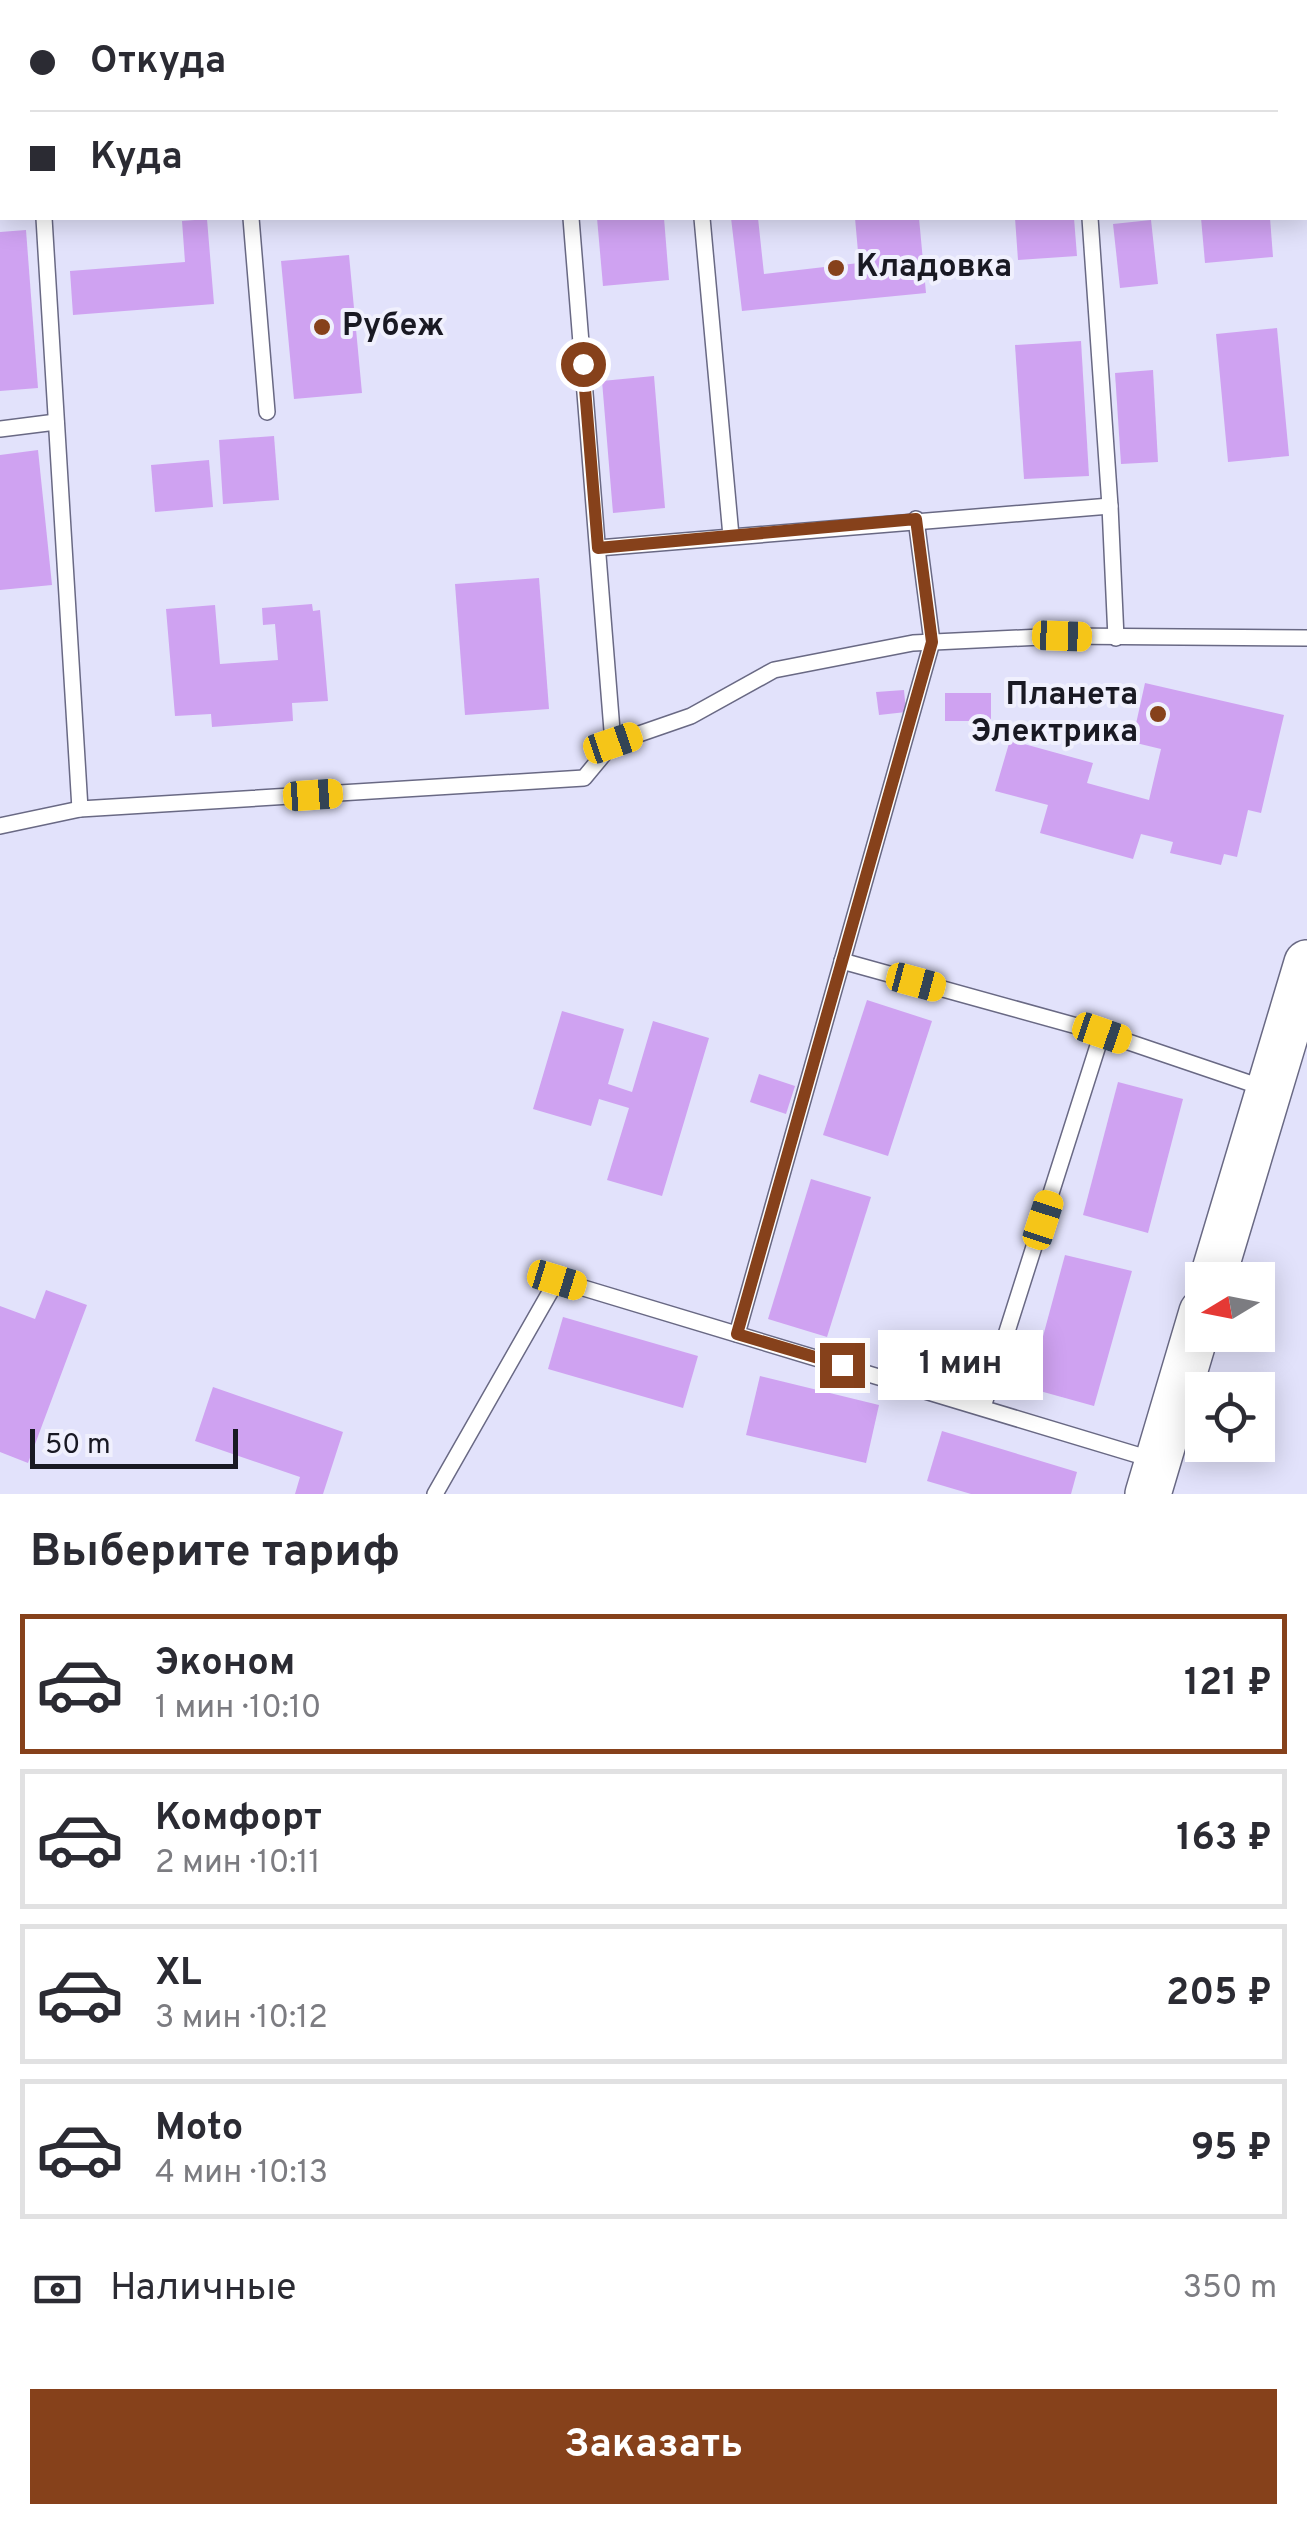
<!DOCTYPE html>
<html lang="ru">
<meta charset="utf-8">
<style>
:root{--surface:#fff;--page:#f2f2f3;--text:#2b2b33;--muted:#7c7c81;--line:#e1e1e2;--accent:#86411b}
body{margin:0;font-family:Overpass,sans-serif;background:var(--page);color:var(--text);height:100vh;display:flex;flex-direction:column;font-size:38px;white-space:nowrap}
*{box-sizing:border-box;margin:0}
p{font-size:32px;color:var(--muted)}
.icon{flex:none;width:55px;height:55px;fill:none;stroke:currentColor;stroke-width:2;stroke-linecap:round;stroke-linejoin:round}
.map{position:relative;height:1494px;overflow:hidden}
.drawer{display:flex;flex-direction:column;background:var(--surface);flex:1}
.drawer>*{flex:none}
.banner{position:absolute;left:0px;top:0px;width:1308px;height:220px;box-shadow:0 5px 25px #0003;display:grid;align-content:center;height:220px;padding:0 30px;background:var(--surface)}
.needle{width:65px;rotate:260deg}
.fabs{position:absolute;left:1185px;top:1262px;display:grid;gap:20px}
.fabs a{display:grid;place-items:center;width:90px;height:90px;border-radius:0px;background:var(--surface);box-shadow:0 5px 25px #0003;font-size:50px}
.scale{position:absolute;left:30px;bottom:25px;width:208px;box-sizing:border-box;padding-left:10px;border:5px solid #191923;border-top:0;font-size:28px;line-height:35px;white-space:nowrap;color:#191923;-webkit-text-stroke:8px #f0f0fd;paint-order:stroke}
.end{position:absolute;width:45px;height:45px;margin:-22px;border:12px solid #86411b;background:#fff;box-shadow:0 0 0 5px #fff}
.from{border-radius:50%}
.bubble{position:absolute;height:70px;border-radius:0px;background:var(--surface);box-shadow:0 5px 25px #0003;font-size:32px;font-weight:700;line-height:70px;text-align:center}
.car{position:absolute;width:30px;height:60px;margin:-30px -15px;border-radius:12px;box-shadow:0 0 8px 2px #0007;background:linear-gradient(#f5c518 24%,#345 0 40%,#f5c518 0 76%,#345 0 86%,#f5c518 0)}
.banner b{display:flex;align-items:center;gap:35px;height:95px;font-size:38px}
.banner b+b{border-top:2px solid var(--line)}
.banner i{width:25px;height:25px;background:var(--text)}
ul{padding:0;list-style:none}
li{display:flex;align-items:center;gap:30px;height:140px;margin:0 20px 15px;padding:0 10px;border:5px solid var(--line);border-radius:0px}
li div{flex:1}
li b{display:block;font-size:38px}
li em{font-style:normal;font-weight:700}
li.on{border-color:var(--accent)}
li>.icon{width:90px;height:90px;stroke-width:1.5}
h2{padding:0 30px;font-size:45px;line-height:120px}
.pay{display:flex;align-items:center;gap:25px;height:110px;padding:0 30px;font-size:38px}
.pay p{margin-inline-start:auto}
.primary-button{display:flex;gap:20px;margin-top:auto;padding:20px 30px}
.primary-button a{flex:1;height:115px;border-radius:0px;background:var(--accent);color:#fff;font-size:40px;font-weight:700;line-height:115px;text-align:center}
.map>svg:first-child{display:block}
.building{fill:#cfa2f1}
.lines{fill:none;stroke-linecap:round;stroke-linejoin:round}
.lane-casing{stroke:#696984;stroke-width:18}
.street-casing{stroke:#696984;stroke-width:35}
.secondary-casing{stroke:#696984;stroke-width:48}
.lane{stroke:#fff;stroke-width:15}
.street{stroke:#fff;stroke-width:32}
.secondary{stroke:#fff;stroke-width:45}
.route{stroke:#86411b;stroke-width:12}
.poi-dot{fill:#86411b;stroke:#f0f0fd;stroke-width:4}
.labels{text-anchor:middle;dominant-baseline:central;stroke-width:8;stroke-linejoin:round;paint-order:stroke}
.poi-label{font-size:32px;font-weight:bold;fill:#191923;stroke:#f0f0fd;text-anchor:start}
</style>
<div class="map">
<svg width="1307" height="1494" viewBox="0 0 1307 1494">
<rect width="100%" height="100%" fill="#e2e2fb"/>
<g class="building">
<path d="M 597,218 L 664,218 L 669,280 L 603,286 Z"/>
<path d="M 731,218 L 758,218 L 764,274 L 859,263 L 855,218 L 919,218 L 926,293 L 742,311 Z"/>
<path d="M 1015,218 L 1074,218 L 1077,256 L 1018,260 Z"/>
<path d="M 1201,218 L 1270,218 L 1273,257 L 1205,263 Z"/>
<path d="M 207,219 L 214,304 L 73,315 L 70,271 L 185,262 L 182,221 Z"/>
<path d="M 1151,220 L 1158,284 L 1120,288 L 1113,224 Z"/>
<path d="M 26,230 L 38,388 L 0,391 L 0,232 Z"/>
<path d="M 349,255 L 362,393 L 294,399 L 281,261 Z"/>
<path d="M 1277,328 L 1289,456 L 1228,462 L 1216,334 Z"/>
<path d="M 1081,341 L 1089,476 L 1024,479 L 1015,345 Z"/>
<path d="M 1153,370 L 1158,462 L 1121,464 L 1115,373 Z"/>
<path d="M 654,376 L 665,508 L 613,513 L 602,381 Z"/>
<path d="M 274,436 L 279,500 L 223,504 L 219,440 Z"/>
<path d="M 38,450 L 52,585 L 0,590 L 0,455 Z"/>
<path d="M 209,460 L 213,507 L 155,512 L 151,465 Z"/>
<path d="M 539,578 L 549,709 L 465,715 L 455,584 Z"/>
<path d="M 312,604 L 313,611 L 320,610 L 328,701 L 292,703 L 293,721 L 212,727 L 211,714 L 175,716 L 166,609 L 215,605 L 220,664 L 278,660 L 275,624 L 263,625 L 262,608 Z"/>
<path d="M 1145,683 L 1284,715 L 1261,813 L 1248,810 L 1237,857 L 1224,854 L 1221,865 L 1170,853 L 1173,842 L 1141,834 L 1133,859 L 1040,833 L 1048,805 L 995,791 L 1010,740 L 1093,763 L 1087,783 L 1149,800 L 1161,749 L 1132,742 Z"/>
<path d="M 904,690 L 906,712 L 879,715 L 876,692 Z"/>
<rect x="945" y="693" width="46" height="28"/>
<path d="M 867,1000 L 932,1021 L 888,1156 L 823,1135 Z"/>
<path d="M 562,1011 L 624,1029 L 608,1084 L 632,1092 L 653,1021 L 709,1038 L 662,1196 L 607,1180 L 629,1108 L 599,1099 L 591,1126 L 533,1109 Z"/>
<path d="M 759,1074 L 795,1086 L 786,1114 L 750,1102 Z"/>
<path d="M 1118,1082 L 1183,1099 L 1148,1233 L 1083,1215 Z"/>
<path d="M 811,1179 L 871,1197 L 827,1337 L 768,1319 Z"/>
<path d="M 1065,1255 L 1132,1271 L 1094,1406 L 1029,1388 Z"/>
<path d="M 46,1290 L 87,1305 L 28,1463 L 0,1452 L 0,1306 L 35,1319 Z"/>
<path d="M 563,1317 L 698,1356 L 683,1408 L 548,1369 Z"/>
<path d="M 760,1376 L 879,1405 L 866,1463 L 746,1435 Z"/>
<path d="M 213,1387 L 343,1432 L 323,1494 L 295,1494 L 300,1477 L 195,1441 Z"/>
<path d="M 942,1431 L 1077,1472 L 1071,1494 L 971,1494 L 927,1481 Z"/>
</g>
<g class="lines">
<defs>
<g id="lane">
<path d="M 235,0 L 235,2"/>
<path d="M 554,0 L 554,2"/>
<path d="M 763,0 L 764,2"/>
<path d="M 35,2 L 35,0"/>
<path d="M 44,218 L 80,809"/>
<path d="M 251,218 L 267,412"/>
<path d="M 702,218 L 731,536"/>
<path d="M 1090,218 L 1110,506 L 1116,638"/>
<path d="M 0,429 L 56,422"/>
<path d="M 598,548 L 1110,506"/>
<path d="M 613,743 L 691,716 L 774,670 L 913,643 L 1062,636 L 1307,638"/>
<path d="M 0,826 L 80,809 L 584,778 L 613,743 L 571,218"/>
<path d="M 842,961 L 1102,1033 L 1264,1088"/>
<path d="M 737,1334 L 932,642 L 916,519"/>
<path d="M 983,1407 L 1102,1033"/>
<path d="M 435,1494 L 557,1280 L 1154,1460"/>
</g>
<g id="street">
<path d="M 174,2 L 205,0"/>
<path d="M 0,16 L 2,16"/>
</g>
<g id="secondary">
<path d="M 1212,1280 L 1307,963"/>
<path d="M 1148,1494 L 1202,1312"/>
</g>
</defs>
<use href="#lane" class="lane-casing"/>
<use href="#street" class="street-casing"/>
<use href="#secondary" class="secondary-casing"/>
<use href="#lane" class="lane"/>
<use href="#street" class="street"/>
<use href="#secondary" class="secondary"/>
</g>
<g class="lines">
<path class="route" d="M 583,364 L 598,548 L 916,519 L 932,642 L 737,1334 L 842,1365"/>
</g>
<g class="poi-dot">
<circle cx="836" cy="268" r="10"/>
<circle cx="322" cy="327" r="10"/>
<circle cx="1158" cy="714" r="10"/>
</g>
<g class="labels">
<g class="poi-label">
<text x="856" y="268">Кладовка</text>
<text x="342" y="327">Рубеж</text>
<text x="1138" y="696" text-anchor="end">Планета<tspan x="1138" dy="37">Электрика</tspan></text>
</g>
</g>
</svg>
<div class="fabs">
<a><svg class="needle" viewBox="-14 -14 28 28"><path d="M0-13l5 13h-10z" fill="#e53935"/><path d="M0 13l5-13h-10z" fill="#7c7c81"/></svg></a>
<a><svg class="icon" aria-label="locate" viewBox="0 0 24 24"><circle cx="12" cy="12" r="6"/><path d="M12 2v4M12 18v4M2 12h4M18 12h4"/></svg></a>
</div>
<div class="scale">50 m</div>
<i class="end from" style="left:583px;top:364px"></i>
<i class="end" style="left:842px;top:1365px"></i>
<div class="bubble" style="left:878px;top:1330px;width:165px">1 мин</div>
<i class="car" style="left:1062px;top:636px;rotate:92deg"></i>
<i class="car" style="left:613px;top:743px;rotate:71deg"></i>
<i class="car" style="left:313px;top:795px;rotate:86deg"></i>
<i class="car" style="left:916px;top:982px;rotate:105deg"></i>
<i class="car" style="left:1102px;top:1033px;rotate:109deg"></i>
<i class="car" style="left:1043px;top:1220px;rotate:18deg"></i>
<i class="car" style="left:557px;top:1280px;rotate:107deg"></i>
<div class="banner">
<b><i class="from"></i>Откуда</b>
<b><i></i>Куда</b>
</div>
</div>
<section class="drawer">
<h2>Выберите тариф</h2>
<ul>
<li class="on"><svg class="icon" aria-label="car" viewBox="0 0 24 24"><path d="M5 17H2v-5l4-1 3-4h7l3 4 3 1v5h-3M9 17h6M6 11h13"/><circle cx="7" cy="17" r="2"/><circle cx="17" cy="17" r="2"/></svg><div><b>Эконом</b><p>1 мин · 10:10</p></div><em>121 ₽</em></li>
<li><svg class="icon" aria-label="car" viewBox="0 0 24 24"><path d="M5 17H2v-5l4-1 3-4h7l3 4 3 1v5h-3M9 17h6M6 11h13"/><circle cx="7" cy="17" r="2"/><circle cx="17" cy="17" r="2"/></svg><div><b>Комфорт</b><p>2 мин · 10:11</p></div><em>163 ₽</em></li>
<li><svg class="icon" aria-label="car" viewBox="0 0 24 24"><path d="M5 17H2v-5l4-1 3-4h7l3 4 3 1v5h-3M9 17h6M6 11h13"/><circle cx="7" cy="17" r="2"/><circle cx="17" cy="17" r="2"/></svg><div><b>XL</b><p>3 мин · 10:12</p></div><em>205 ₽</em></li>
<li><svg class="icon" aria-label="car" viewBox="0 0 24 24"><path d="M5 17H2v-5l4-1 3-4h7l3 4 3 1v5h-3M9 17h6M6 11h13"/><circle cx="7" cy="17" r="2"/><circle cx="17" cy="17" r="2"/></svg><div><b>Moto</b><p>4 мин · 10:13</p></div><em>95 ₽</em></li>
</ul>
<div class="pay"><svg class="icon" aria-label="cash" viewBox="0 0 24 24"><path d="M3 7h18v10H3z"/><circle cx="12" cy="12" r="2"/></svg>Наличные<p>350 m</p></div>
<div class="primary-button"><a>Заказать</a></div>
</section>
